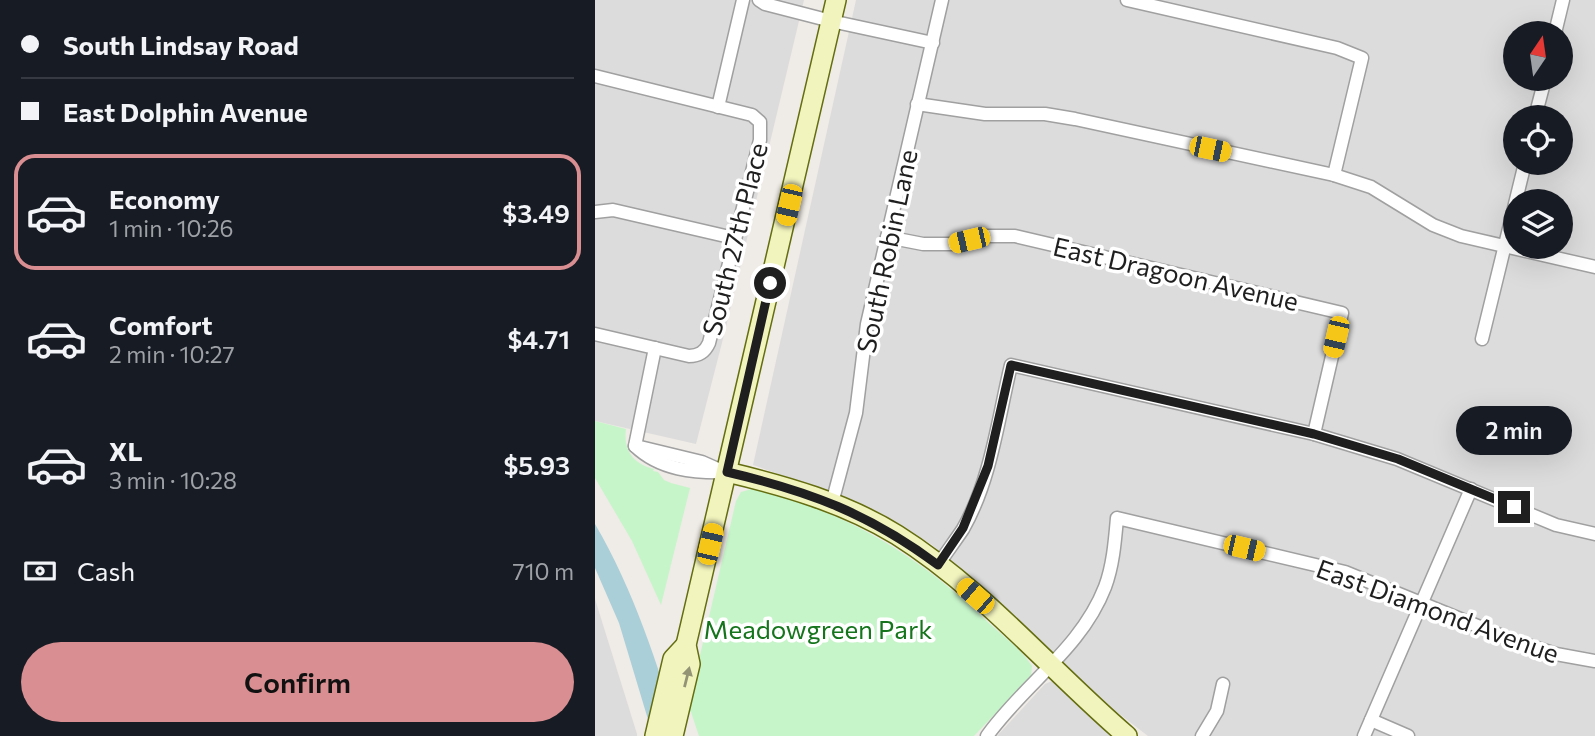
<!DOCTYPE html>
<meta charset="utf-8">
<style>
:root{--surface:#171b24;--page:#242831;--text:#f1f3f6;--muted:#9ea1a6;--line:#363941;--accent:#d98e91}
body{margin:0;font-family:Commissioner,sans-serif;background:var(--page);color:var(--text);height:100vh;display:flex;flex-direction:column;font-size:26px;white-space:nowrap}
*{box-sizing:border-box;margin:0}
p{font-size:23px;color:var(--muted)}
.icon{flex:none;width:38px;height:38px;fill:none;stroke:currentColor;stroke-width:2;stroke-linecap:round;stroke-linejoin:round}
.map{position:relative;flex:1;overflow:hidden}
.sheet{display:flex;flex-direction:column;background:var(--surface);width:595px}
.sheet>*{flex:none}
.guide{display:grid;align-content:center;height:154px;padding:0 21px;background:var(--surface)}
.needle{width:46px;rotate:13deg}
.buttons{position:absolute;left:908px;top:21px;display:grid;gap:14px}
.buttons a{display:grid;place-items:center;width:70px;height:70px;border-radius:50%;background:var(--surface);box-shadow:0 7px 28px #0002;font-size:35px}
.end{position:absolute;width:32px;height:32px;margin:-16px;border:9px solid #1f1f1f;background:#fff;box-shadow:0 0 0 4px #fff}
.from{border-radius:50%}
.bubble{position:absolute;height:49px;border-radius:24px;background:var(--surface);box-shadow:0 7px 28px #0002;font-size:23px;font-weight:600;line-height:49px;text-align:center}
.car{position:absolute;width:21px;height:42px;margin:-21px -10px;border-radius:9px;box-shadow:0 0 5px 2px #0007;background:linear-gradient(#f5c518 24%,#345 0 40%,#f5c518 0 76%,#345 0 86%,#f5c518 0)}
.guide b{display:flex;align-items:center;gap:24px;height:66px;font-size:26px}
.guide b+b{border-top:2px solid var(--line)}
.guide i{width:18px;height:18px;background:var(--text)}
ul{padding:0;list-style:none}
li{display:flex;align-items:center;gap:21px;height:116px;margin:0 14px 10px;padding:0 7px;border:4px solid transparent;border-radius:21px}
li div{flex:1}
li b{display:block;font-size:26px}
li em{font-style:normal;font-weight:600}
li.selected{border-color:var(--accent)}
li>.icon{width:63px;height:63px;stroke-width:1.5}
.pay{display:flex;align-items:center;gap:18px;height:77px;padding:0 21px;font-size:26px}
.pay p{margin-inline-start:auto}
.primary-button{display:flex;gap:14px;margin-top:auto;padding:14px 21px}
.primary-button a{flex:1;height:80px;border-radius:42px;background:var(--accent);color:#111;font-size:28px;font-weight:600;line-height:80px;text-align:center}
main{display:flex;flex:1;min-height:0}
.map>svg:first-child{display:block}
.residential{fill:#dddcdc;fill-rule:evenodd}
.park{fill:#c7f5ca}
.water{fill:#aacfd8}
.lines{fill:none;stroke-linecap:round;stroke-linejoin:round}
.street-casing{stroke:#a0a0a0;stroke-width:15}
.secondary-casing{stroke:#646d0f;stroke-width:22}
.street{stroke:#fff;stroke-width:12}
.secondary{stroke:#f2f4be;stroke-width:19}
.oneway{fill:#939476}
.route{stroke:#1f1f1f;stroke-width:9}
.labels{text-anchor:middle;dominant-baseline:central;stroke-width:7;stroke-linejoin:round;paint-order:stroke}
.street-label{font-size:26px;fill:#1f1f1f;stroke:#fff}
.park-label{font-size:26px;fill:#15741c;stroke:#fff}
</style>
<main>
<section class="sheet">
<div class="guide">
<b><i class="from"></i>South Lindsay Road</b>
<b><i></i>East Dolphin Avenue</b>
</div>
<ul>
<li class="selected"><svg class="icon" aria-label="car" viewBox="0 0 24 24"><path d="M5 17H2v-5l4-1 3-4h7l3 4 3 1v5h-3M9 17h6M6 11h13"/><circle cx="7" cy="17" r="2"/><circle cx="17" cy="17" r="2"/></svg><div><b>Economy</b><p>1 min · 10:26</p></div><em>$3.49</em></li>
<li><svg class="icon" aria-label="car" viewBox="0 0 24 24"><path d="M5 17H2v-5l4-1 3-4h7l3 4 3 1v5h-3M9 17h6M6 11h13"/><circle cx="7" cy="17" r="2"/><circle cx="17" cy="17" r="2"/></svg><div><b>Comfort</b><p>2 min · 10:27</p></div><em>$4.71</em></li>
<li><svg class="icon" aria-label="car" viewBox="0 0 24 24"><path d="M5 17H2v-5l4-1 3-4h7l3 4 3 1v5h-3M9 17h6M6 11h13"/><circle cx="7" cy="17" r="2"/><circle cx="17" cy="17" r="2"/></svg><div><b>XL</b><p>3 min · 10:28</p></div><em>$5.93</em></li>
</ul>
<div class="pay"><svg class="icon" aria-label="cash" viewBox="0 0 24 24"><path d="M3 7h18v10H3z"/><circle cx="12" cy="12" r="2"/></svg>Cash<p>710 m</p></div>
<div class="primary-button"><a>Confirm</a></div>
</section>
<div class="map">
<svg width="1000" height="736" viewBox="0 0 1000 736">
<rect width="100%" height="100%" fill="#efebe6"/>
<g class="residential">
<path d="M 0,0 L 209,0 L 130,331 L 101,444 L 0,421 Z"/>
<path d="M 261,0 L 1000,0 L 1000,736 L 553,736 L 522,712 L 336,544 L 253,498 L 158,465 ZM 920,33 L 966,33 L 966,79 L 920,79 ZM 920,117 L 966,117 L 966,163 L 920,163 ZM 920,201 L 966,201 L 966,247 L 920,247 Z"/>
<path d="M 0,599 L 42,734 L 42,736 L 0,736 Z"/>
<path d="M 457,681 L 461,684 L 520,736 L 402,736 L 450,684 Z"/>
</g>
<g class="park">
<path d="M 0,421 L 31,429 C 28,450 38,464 59,469 L 58,471 L 63,472 L 69,480 L 76,483 L 95,488 L 66,605 L 37,541 L 0,478 Z"/>
<path d="M 160,488 C 257,515 323,555 395,624 C 409,637 427,650 437,666 L 436,676 L 379,736 L 104,736 L 96,712 L 92,711 L 141,501 L 146,492 Z"/>
</g>
<path class="water" d="M 0,524 C 39,591 62,662 84,736 L 58,736 L 24,623 L 0,568 Z"/>
<g class="lines">
<defs>
<g id="street">
<path d="M 164,0 L 170,4 L 236,21 L 338,43"/>
<path d="M 532,0 L 742,48 L 767,58 L 739,175"/>
<path d="M 960,33 L 968,0"/>
<path d="M 0,76 L 157,115 L 165,122 L 165,140 L 114,343 C 110,352 104,356 94,356 L 0,334"/>
<path d="M 322,104 L 390,114 L 450,114 L 480,119 L 739,175 L 776,187 L 838,225 L 866,236 L 1000,267"/>
<path d="M 123,107 L 148,0"/>
<path d="M 940,117 L 950,79"/>
<path d="M 0,212 L 18,210 L 139,238"/>
<path d="M 292,237 L 328,244 L 358,244 L 391,236 L 420,236 L 747,313 L 719,434"/>
<path d="M 887,339 L 930,163"/>
<path d="M 40,446 L 60,348"/>
<path d="M 40,446 C 65,470 99,473 132,472"/>
<path d="M 45,447 L 107,462 L 125,470"/>
<path d="M 237,503 L 261,413 L 272,324 L 347,0"/>
<path d="M 343,565 C 351,553 360,541 368,529 C 396,480 403,419 416,365 L 719,434 L 802,459 L 961,525 L 1000,534"/>
<path d="M 776,720 L 813,736"/>
<path d="M 392,736 C 429,684 486,649 510,587 C 518,566 520,541 522,518 L 750,572 L 917,640 L 961,654 L 1000,661"/>
<path d="M 607,736 L 622,711 L 628,684"/>
<path d="M 769,736 L 876,489"/>
</g>
<g id="secondary">
<path d="M 132,472 C 191,486 250,503 302,535 C 388,589 455,670 532,736"/>
<path d="M 60,736 L 78,659 L 91,645"/>
<path d="M 78,736 L 95,664 L 91,645 L 241,0"/>
</g>
</defs>
<use href="#street" class="street-casing"/>
<use href="#secondary" class="secondary-casing"/>
<use href="#street" class="street"/>
<use href="#secondary" class="secondary"/>
</g>
<defs><path id="oneway-solid" d="M-6-.8H1V-3.2L6.5 0L1 3.2V.8H-6Z" transform="scale(1.75)"/></defs>
<use class="oneway" href="#oneway-solid" transform="translate(92 677) rotate(-76)"/>
<g class="lines">
<path class="route" d="M 175,283 L 132,472 C 214,491 275,514 343,565 L 368,528 L 393,466 L 416,365 L 719,434 L 803,459 L 919,507"/>
</g>
<g class="labels">
<g class="street-label">
<text transform="translate(139 239) rotate(-76)">South 27th Place</text>
<text transform="translate(291 251) rotate(-78)">South Robin Lane</text>
<text transform="translate(581 273) rotate(13)">East Dragoon Avenue</text>
<text transform="translate(843 610) rotate(20)">East Diamond Avenue</text>
</g>
<g class="park-label">
<text x="223" y="628">Meadowgreen Park</text>
</g>
</g>
</svg>
<div class="buttons">
<a><svg class="needle" viewBox="-14 -14 28 28"><path d="M0-13l5 13h-10z" fill="#e53935"/><path d="M0 13l5-13h-10z" fill="#9ea1a6"/></svg></a>
<a><svg class="icon" aria-label="locate" viewBox="0 0 24 24"><circle cx="12" cy="12" r="6"/><path d="M12 2v4M12 18v4M2 12h4M18 12h4"/></svg></a>
<a><svg class="icon" aria-label="layers" viewBox="0 0 24 24"><path d="M12 4l9 5-9 5-9-5zM3 14l9 5 9-5"/></svg></a>
</div>
<i class="end from" style="left:175px;top:283px"></i>
<i class="end" style="left:919px;top:507px"></i>
<div class="bubble" style="left:861px;top:406px;width:116px">2 min</div>
<i class="car" style="left:615px;top:149px;rotate:102deg"></i>
<i class="car" style="left:194px;top:205px;rotate:193deg"></i>
<i class="car" style="left:374px;top:240px;rotate:257deg"></i>
<i class="car" style="left:741px;top:337px;rotate:193deg"></i>
<i class="car" style="left:115px;top:544px;rotate:13deg"></i>
<i class="car" style="left:649px;top:548px;rotate:103deg"></i>
<i class="car" style="left:380px;top:596px;rotate:311deg"></i>
</div>
</main>
